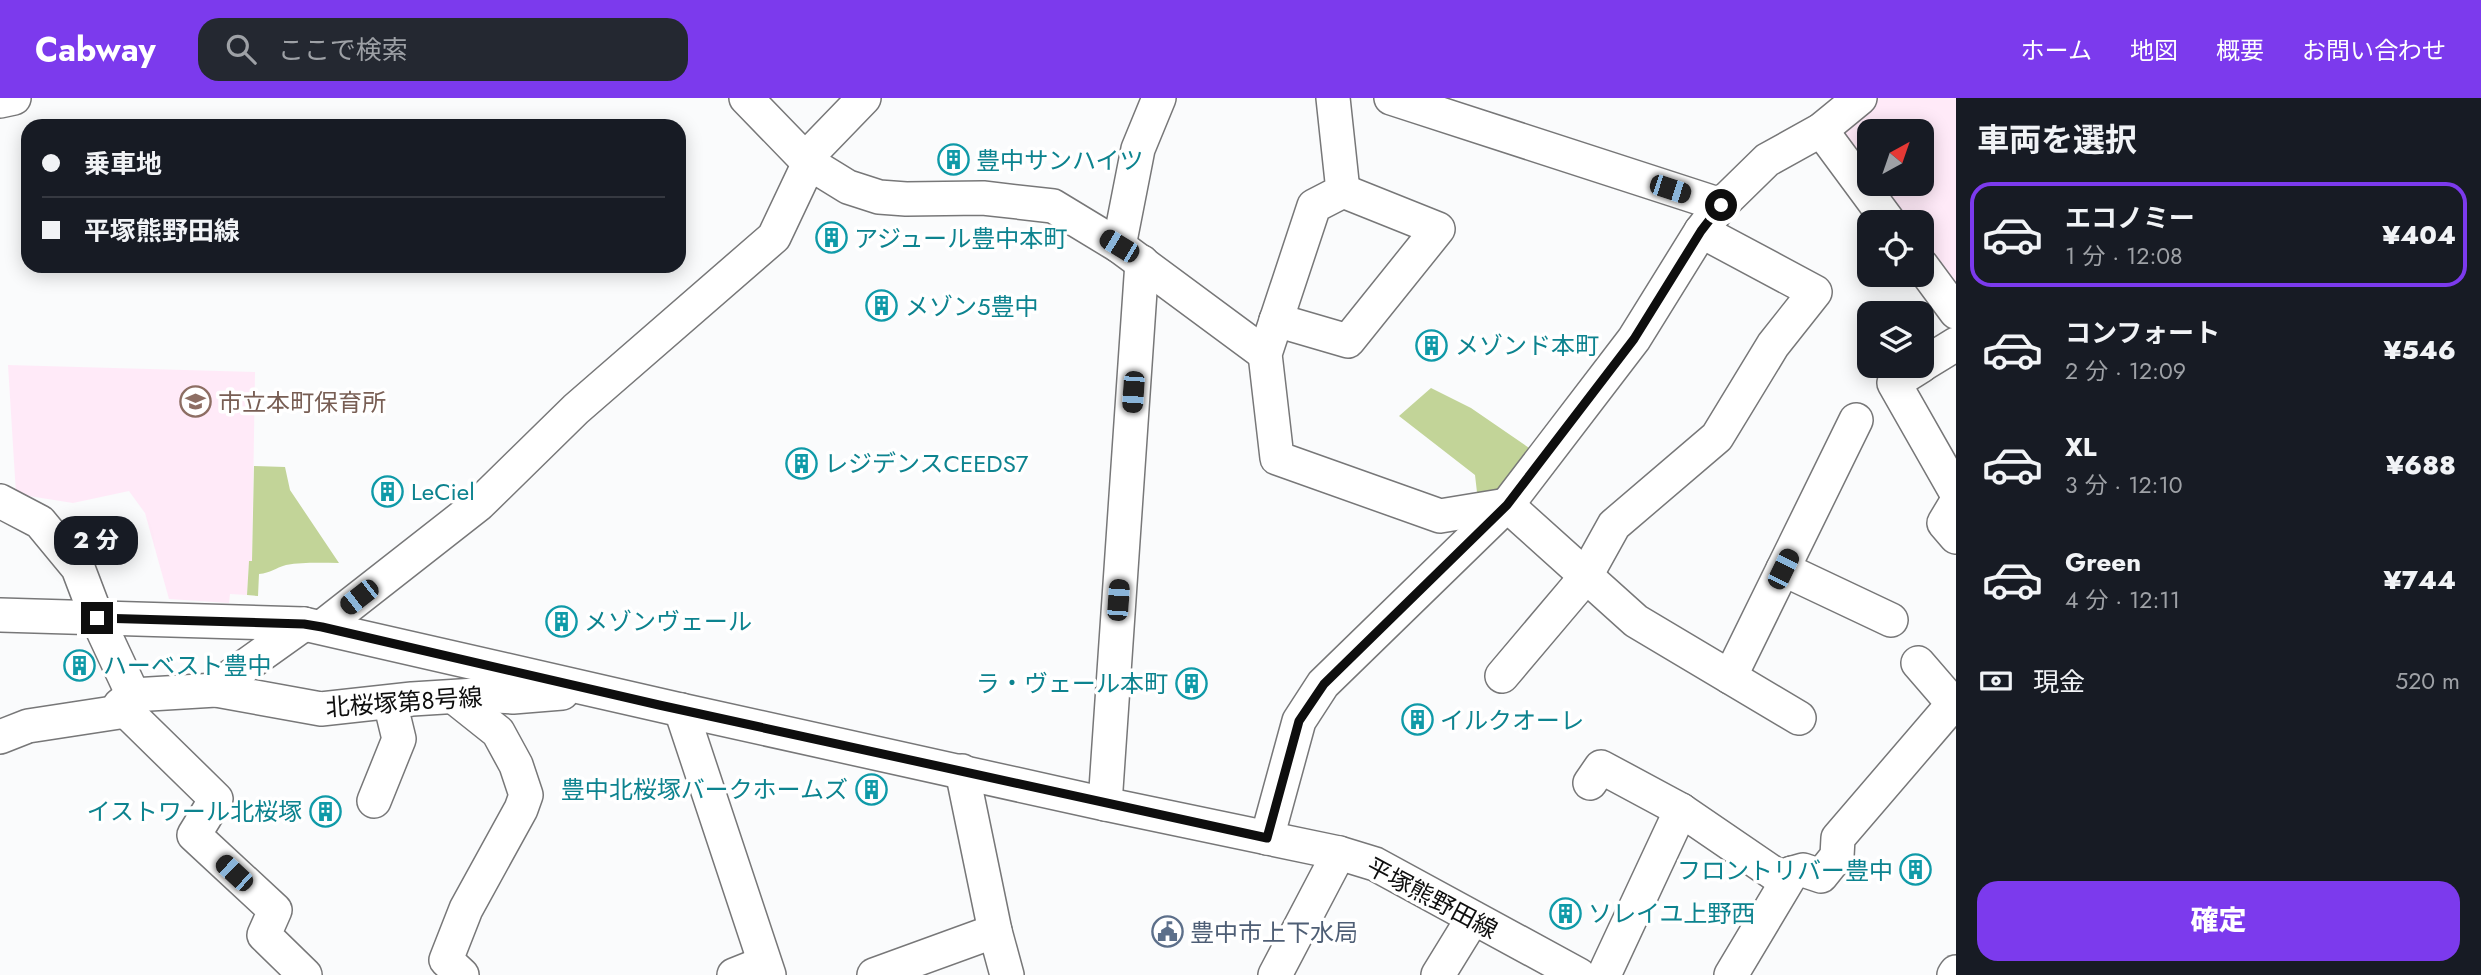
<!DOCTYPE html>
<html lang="ja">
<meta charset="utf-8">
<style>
:root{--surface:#171b24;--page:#242831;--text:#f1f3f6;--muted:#9ea1a6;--line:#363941;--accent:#7c3aed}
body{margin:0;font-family:Jost,"Noto Sans JP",sans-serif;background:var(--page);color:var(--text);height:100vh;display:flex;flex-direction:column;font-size:26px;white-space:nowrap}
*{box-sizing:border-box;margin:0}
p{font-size:23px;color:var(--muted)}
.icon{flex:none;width:38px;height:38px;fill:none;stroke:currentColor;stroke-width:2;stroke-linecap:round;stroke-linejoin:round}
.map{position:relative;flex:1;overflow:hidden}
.drawer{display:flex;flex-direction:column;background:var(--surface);width:525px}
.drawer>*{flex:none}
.top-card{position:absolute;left:21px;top:21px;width:665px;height:154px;border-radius:21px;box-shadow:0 4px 18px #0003;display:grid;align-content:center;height:154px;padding:0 21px;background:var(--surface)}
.needle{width:46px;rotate:40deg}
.fabs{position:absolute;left:1857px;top:21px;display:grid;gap:14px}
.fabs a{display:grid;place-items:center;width:77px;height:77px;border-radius:14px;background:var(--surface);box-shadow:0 4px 18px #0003;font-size:35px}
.end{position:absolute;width:32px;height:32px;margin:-16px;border:9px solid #0e0e0e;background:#fff;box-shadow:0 0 0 4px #fff}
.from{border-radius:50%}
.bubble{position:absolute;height:49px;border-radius:21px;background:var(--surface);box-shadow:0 4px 18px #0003;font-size:23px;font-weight:800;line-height:49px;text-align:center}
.car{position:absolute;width:21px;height:42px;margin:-21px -10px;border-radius:9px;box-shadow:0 0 5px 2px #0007;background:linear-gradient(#222 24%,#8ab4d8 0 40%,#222 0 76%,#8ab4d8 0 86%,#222 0)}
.top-card b{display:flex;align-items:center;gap:24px;height:66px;font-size:26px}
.top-card b+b{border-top:2px solid var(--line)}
.top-card i{width:18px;height:18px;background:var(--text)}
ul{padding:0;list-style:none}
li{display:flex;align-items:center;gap:21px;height:105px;margin:0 14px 10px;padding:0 7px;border:4px solid transparent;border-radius:21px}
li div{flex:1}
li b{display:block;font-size:26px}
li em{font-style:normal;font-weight:800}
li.on{border-color:var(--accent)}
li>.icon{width:63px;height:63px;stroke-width:1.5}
h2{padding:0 21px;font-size:32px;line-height:84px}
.pay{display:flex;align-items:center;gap:18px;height:77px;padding:0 21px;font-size:26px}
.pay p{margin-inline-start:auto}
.action{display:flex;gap:14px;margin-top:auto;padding:14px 21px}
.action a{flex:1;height:80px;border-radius:21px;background:var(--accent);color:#fff;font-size:28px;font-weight:800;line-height:80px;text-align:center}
header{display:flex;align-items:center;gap:42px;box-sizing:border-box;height:98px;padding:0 35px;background:var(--accent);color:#fff}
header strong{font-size:33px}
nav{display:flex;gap:38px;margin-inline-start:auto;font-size:24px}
.search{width:490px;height:63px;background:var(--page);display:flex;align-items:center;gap:18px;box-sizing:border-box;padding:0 24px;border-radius:21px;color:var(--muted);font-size:26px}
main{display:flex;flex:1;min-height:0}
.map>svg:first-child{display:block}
.education{fill:#ffeaf8}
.green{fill:#c2d498}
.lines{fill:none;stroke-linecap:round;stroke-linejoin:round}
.minor-casing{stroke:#777778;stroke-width:36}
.minor{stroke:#fff;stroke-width:33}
.route{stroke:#0e0e0e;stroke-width:9}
.labels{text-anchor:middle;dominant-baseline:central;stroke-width:7;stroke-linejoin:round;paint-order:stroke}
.culture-label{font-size:24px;fill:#0d838f;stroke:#fff;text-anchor:start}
.education-label{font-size:24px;fill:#785e54;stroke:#fff;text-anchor:start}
.street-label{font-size:24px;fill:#0e0e0e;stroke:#fff}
.service-label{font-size:24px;fill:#4e5e75;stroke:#fff;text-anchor:start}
</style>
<header>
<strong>Cabway</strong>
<div class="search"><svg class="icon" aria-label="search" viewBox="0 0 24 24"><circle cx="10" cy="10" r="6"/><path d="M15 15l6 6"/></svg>ここで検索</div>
<nav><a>ホーム</a><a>地図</a><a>概要</a><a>お問い合わせ</a></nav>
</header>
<main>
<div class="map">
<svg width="1956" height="877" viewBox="0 0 1956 877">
<rect width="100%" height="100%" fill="#fafbfc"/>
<g class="education">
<path d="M 1875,0 L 1956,0 L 1956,202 L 1922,155 L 1922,124 L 1899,124 L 1870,86 L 1922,86 L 1922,33 L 1869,33 L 1869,84 L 1838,27 Z"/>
<path d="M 8,267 L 255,274 L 252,463 L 249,464 L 247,497 L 230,496 L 229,505 L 169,501 L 145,415 L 129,393 L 73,405 L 16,396 Z"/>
</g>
<g class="green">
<path d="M 1431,290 L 1471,310 L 1538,356 L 1518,383 L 1478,403 L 1475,377 L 1399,318 Z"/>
<path d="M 254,368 L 285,369 L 290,392 L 339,465 C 322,465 303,464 286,467 C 275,470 271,475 259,476 L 258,498 L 247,497 L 249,463 L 252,463 Z"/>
</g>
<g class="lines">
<defs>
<g id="minor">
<path d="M 746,0 L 809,65 L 848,89 L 879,99 L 906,101 L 983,100 L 1053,108 L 1119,148 L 1265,256"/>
<path d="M 1333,0 L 1343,93 L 1314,108 L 1265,256 L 1277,360 L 1440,418 L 1507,407 L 1636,523 L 1799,620"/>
<path d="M 1391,0 L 1721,107"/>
<path d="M 0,3 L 14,0"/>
<path d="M 1821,32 L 1889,124"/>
<path d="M 805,61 L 864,0"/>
<path d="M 1119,148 L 1138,51 L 1159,0"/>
<path d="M 1922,168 L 1956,214"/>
<path d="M 1276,222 L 1348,243 L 1438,131 L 1343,93"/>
<path d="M 1922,267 L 1956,246"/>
<path d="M 1921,268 L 1894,285 L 1956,394"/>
<path d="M 0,403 L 40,424 L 78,470 L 97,520 L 133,597"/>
<path d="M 1956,405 L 1944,425 L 1956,439"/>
<path d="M 1783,471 L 1891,522"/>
<path d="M 0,517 L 304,526 L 681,612 L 1105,706 L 1339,755 L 1375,766 L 1579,877"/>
<path d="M 322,529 L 479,406 L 576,311 L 774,139 L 809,65"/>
<path d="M 1918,565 L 1956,609"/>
<path d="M 1502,578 L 1584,481 L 1614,427 L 1717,339 L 1773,247 L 1815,194 L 1701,133"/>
<path d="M 1730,579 L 1856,322"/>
<path d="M 216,592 L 321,611 L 412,601 L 476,597 L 513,599 L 562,595"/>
<path d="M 133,597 L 120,607 L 216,701 L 194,737 L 275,812 L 264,837 L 305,877"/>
<path d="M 133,597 L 216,592 L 223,584 L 304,526"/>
<path d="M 454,599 L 498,634 L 516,667 L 526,697 L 521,711 L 466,811 L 446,862 L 462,877"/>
<path d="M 681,612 L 769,877"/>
<path d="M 0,639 L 28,628 L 126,613"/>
<path d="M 962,673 L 995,833 L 1007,877"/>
<path d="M 1590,685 L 1601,669 L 1681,712 L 1779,779 L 1803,772 L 1821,778 L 1837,758 L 1838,740 L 1953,606"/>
<path d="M 374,703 L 399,641 L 390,604"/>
<path d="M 1105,706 L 1142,164"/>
<path d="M 1267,740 L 1299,623 L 1323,586 L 1507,407 L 1634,241 L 1701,133 L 1721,107 L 1767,62 L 1821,32 L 1860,0"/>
<path d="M 734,877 L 764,865"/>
<path d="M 874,877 L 995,833"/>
<path d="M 1275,877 L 1339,755"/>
<path d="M 1438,877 L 1473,820"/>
<path d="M 1604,877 L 1681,712"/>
<path d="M 1731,877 L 1792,775"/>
<path d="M 1954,877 L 1956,874"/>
</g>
</defs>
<use href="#minor" class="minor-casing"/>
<use href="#minor" class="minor"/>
</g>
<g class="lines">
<path class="route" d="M 97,520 L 304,526 L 322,529 L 659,607 L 1267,740 L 1299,623 L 1324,586 L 1507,407 L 1634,241 L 1701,133 L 1721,107"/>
</g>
<defs>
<symbol id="building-ring" viewBox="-11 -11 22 22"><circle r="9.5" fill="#fff" stroke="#0f9aa8" stroke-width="1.5"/><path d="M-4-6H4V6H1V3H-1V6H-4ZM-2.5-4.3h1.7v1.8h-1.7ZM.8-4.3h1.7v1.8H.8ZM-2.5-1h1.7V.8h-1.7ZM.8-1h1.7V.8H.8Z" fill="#0f9aa8"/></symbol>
<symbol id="school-ring" viewBox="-11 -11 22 22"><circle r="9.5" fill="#fff" stroke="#8d6e63" stroke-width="1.5"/><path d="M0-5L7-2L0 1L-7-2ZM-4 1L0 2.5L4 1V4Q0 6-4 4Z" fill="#8d6e63"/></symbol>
<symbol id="civic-ring" viewBox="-11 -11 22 22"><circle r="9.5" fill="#fff" stroke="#5c6f8a" stroke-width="1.5"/><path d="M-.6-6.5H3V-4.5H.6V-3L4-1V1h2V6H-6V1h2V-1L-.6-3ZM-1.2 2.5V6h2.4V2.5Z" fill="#5c6f8a"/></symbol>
</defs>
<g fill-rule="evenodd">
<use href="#building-ring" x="936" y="44" width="35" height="35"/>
<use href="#building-ring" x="814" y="122" width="35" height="35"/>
<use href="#building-ring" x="864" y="190" width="35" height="35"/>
<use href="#building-ring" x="1414" y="230" width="35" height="35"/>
<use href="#school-ring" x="178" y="286" width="35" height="35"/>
<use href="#building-ring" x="784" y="348" width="35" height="35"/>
<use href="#building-ring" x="370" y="376" width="35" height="35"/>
<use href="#building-ring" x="544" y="506" width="35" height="35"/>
<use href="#building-ring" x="62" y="550" width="35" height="35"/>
<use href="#building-ring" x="1174" y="568" width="35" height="35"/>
<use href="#building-ring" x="1400" y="604" width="35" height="35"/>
<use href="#building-ring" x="854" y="674" width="35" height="35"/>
<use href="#building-ring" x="308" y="696" width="35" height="35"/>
<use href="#building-ring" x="1898" y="754" width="35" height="35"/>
<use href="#building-ring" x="1548" y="798" width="35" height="35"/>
<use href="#civic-ring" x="1150" y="816" width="35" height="35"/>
</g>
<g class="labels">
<g class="culture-label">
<text x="976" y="62">豊中サンハイツ</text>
<text x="854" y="140">アジュール豊中本町</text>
<text x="905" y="208">メゾン5豊中</text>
<text x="1455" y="247">メゾンド本町</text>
<text x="824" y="365">レジデンスCEEDS7</text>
<text x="411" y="393">LeCiel</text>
<text x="584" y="523">メゾンヴェール</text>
<text x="103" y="567">ハーベスト豊中</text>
<text x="1168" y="585" text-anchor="end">ラ・ヴェール本町</text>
<text x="1440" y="622">イルクオーレ</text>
<text x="848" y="691" text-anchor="end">豊中北桜塚バークホームズ</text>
<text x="302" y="713" text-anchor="end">イストワール北桜塚</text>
<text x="1893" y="772" text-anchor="end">フロントリバー豊中</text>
<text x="1588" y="815">ソレイユ上野西</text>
</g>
<g class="education-label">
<text x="218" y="304">市立本町保育所</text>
</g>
<g class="street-label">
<text transform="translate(404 604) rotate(-4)">北桜塚第8号線</text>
<text transform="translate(1432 800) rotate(28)">平塚熊野田線</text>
</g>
<g class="service-label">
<text x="1190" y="834">豊中市上下水局</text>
</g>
</g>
</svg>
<div class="fabs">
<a><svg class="needle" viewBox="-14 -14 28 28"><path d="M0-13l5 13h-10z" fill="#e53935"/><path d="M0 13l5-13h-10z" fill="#9ea1a6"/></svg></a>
<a><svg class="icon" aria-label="locate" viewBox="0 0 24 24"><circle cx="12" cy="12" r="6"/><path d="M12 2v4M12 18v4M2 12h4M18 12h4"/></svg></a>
<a><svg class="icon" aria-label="layers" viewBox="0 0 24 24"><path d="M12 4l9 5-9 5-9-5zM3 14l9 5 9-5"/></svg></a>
</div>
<i class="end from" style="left:1721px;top:107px"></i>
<i class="end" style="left:97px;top:520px"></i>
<div class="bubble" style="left:54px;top:418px;width:84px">2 分</div>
<i class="car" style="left:1670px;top:91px;rotate:108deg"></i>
<i class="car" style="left:1119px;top:148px;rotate:301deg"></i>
<i class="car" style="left:1133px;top:294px;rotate:184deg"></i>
<i class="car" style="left:1783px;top:471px;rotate:26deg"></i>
<i class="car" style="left:359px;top:499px;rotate:232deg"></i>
<i class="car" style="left:1118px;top:502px;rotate:4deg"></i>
<i class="car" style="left:234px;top:775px;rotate:313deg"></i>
<div class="top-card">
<b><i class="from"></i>乗車地</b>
<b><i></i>平塚熊野田線</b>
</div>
</div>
<section class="drawer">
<h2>車両を選択</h2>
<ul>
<li class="on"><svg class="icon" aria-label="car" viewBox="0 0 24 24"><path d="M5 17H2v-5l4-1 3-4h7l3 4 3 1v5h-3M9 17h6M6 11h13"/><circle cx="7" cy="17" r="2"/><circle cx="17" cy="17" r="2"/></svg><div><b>エコノミー</b><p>1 分 · 12:08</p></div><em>¥404</em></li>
<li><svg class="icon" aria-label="car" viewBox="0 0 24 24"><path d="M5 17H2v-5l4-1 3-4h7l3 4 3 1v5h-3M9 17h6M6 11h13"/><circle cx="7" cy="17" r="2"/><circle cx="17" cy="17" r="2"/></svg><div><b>コンフォート</b><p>2 分 · 12:09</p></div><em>¥546</em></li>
<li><svg class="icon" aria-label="car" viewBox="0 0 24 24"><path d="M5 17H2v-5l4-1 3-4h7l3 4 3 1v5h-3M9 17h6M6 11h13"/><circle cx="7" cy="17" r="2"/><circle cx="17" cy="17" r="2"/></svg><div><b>XL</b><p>3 分 · 12:10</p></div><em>¥688</em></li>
<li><svg class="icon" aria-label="car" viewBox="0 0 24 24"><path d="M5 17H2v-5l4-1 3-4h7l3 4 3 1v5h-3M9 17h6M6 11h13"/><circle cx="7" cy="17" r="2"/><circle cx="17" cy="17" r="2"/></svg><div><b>Green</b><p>4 分 · 12:11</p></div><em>¥744</em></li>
</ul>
<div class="pay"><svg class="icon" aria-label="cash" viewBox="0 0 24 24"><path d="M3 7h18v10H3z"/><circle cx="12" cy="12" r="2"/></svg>現金<p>520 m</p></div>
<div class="action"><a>確定</a></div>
</section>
</main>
